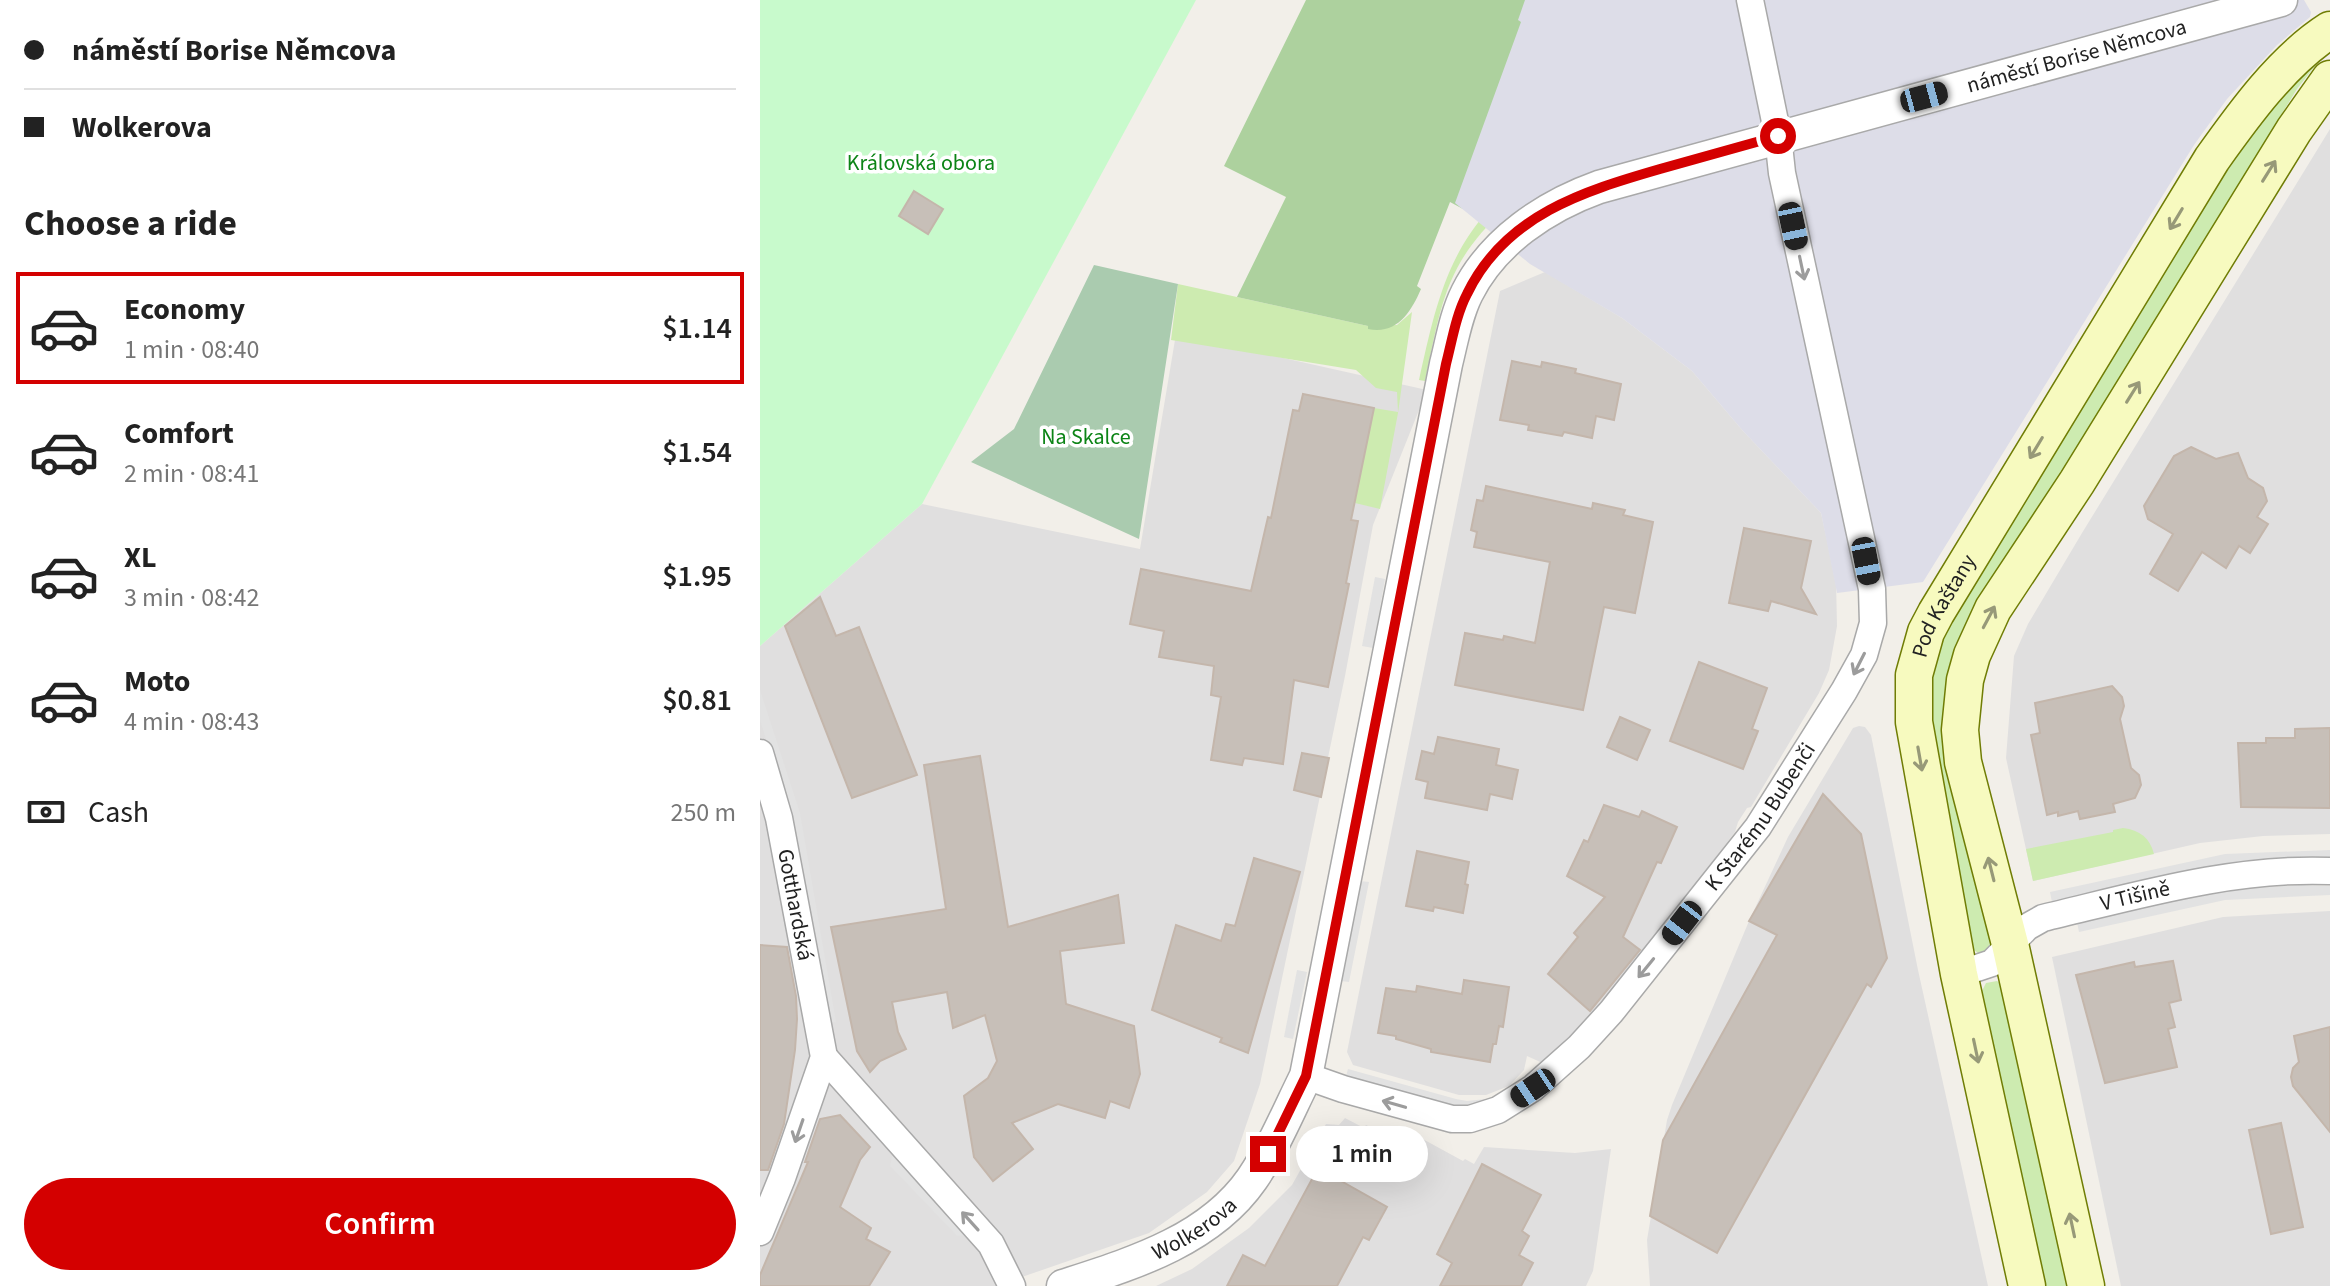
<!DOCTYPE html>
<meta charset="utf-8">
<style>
:root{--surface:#fff;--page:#f6f6f6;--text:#222;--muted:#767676;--line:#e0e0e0;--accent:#d40000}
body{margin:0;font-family:"Source Sans 3",sans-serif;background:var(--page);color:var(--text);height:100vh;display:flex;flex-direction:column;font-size:30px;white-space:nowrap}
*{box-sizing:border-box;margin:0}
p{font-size:26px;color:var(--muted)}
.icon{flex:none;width:44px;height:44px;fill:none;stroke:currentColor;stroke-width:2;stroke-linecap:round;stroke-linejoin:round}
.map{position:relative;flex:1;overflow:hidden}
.panel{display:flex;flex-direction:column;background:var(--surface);width:760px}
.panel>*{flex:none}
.banner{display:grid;align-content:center;height:176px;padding:0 24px;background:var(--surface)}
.end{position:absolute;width:36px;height:36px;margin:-18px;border:10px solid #d40000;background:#fff;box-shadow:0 0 0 4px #fff}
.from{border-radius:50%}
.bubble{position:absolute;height:56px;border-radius:28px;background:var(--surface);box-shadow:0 8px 32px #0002;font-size:26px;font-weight:600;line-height:56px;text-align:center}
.car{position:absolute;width:24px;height:48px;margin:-24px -12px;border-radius:10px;box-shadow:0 0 6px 2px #0007;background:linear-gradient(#222 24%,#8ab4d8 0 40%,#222 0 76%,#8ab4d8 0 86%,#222 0)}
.banner b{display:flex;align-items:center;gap:28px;height:76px;font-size:30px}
.banner b+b{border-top:2px solid var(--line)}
.banner i{width:20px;height:20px;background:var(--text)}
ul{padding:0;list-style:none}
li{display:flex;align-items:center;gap:24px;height:112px;margin:0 16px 12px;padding:0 8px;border:4px solid transparent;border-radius:0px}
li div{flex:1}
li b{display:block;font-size:30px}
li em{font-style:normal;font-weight:600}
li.selected{border-color:var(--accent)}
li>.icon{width:72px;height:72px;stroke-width:1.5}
h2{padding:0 24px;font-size:36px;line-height:96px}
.pay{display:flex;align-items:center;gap:20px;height:88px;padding:0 24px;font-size:30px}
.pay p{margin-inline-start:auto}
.primary-button{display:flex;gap:16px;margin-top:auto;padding:16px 24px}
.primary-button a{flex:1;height:92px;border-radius:48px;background:var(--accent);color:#fff;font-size:32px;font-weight:600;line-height:92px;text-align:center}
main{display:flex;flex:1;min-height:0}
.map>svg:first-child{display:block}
.residential{fill:#e0dfdf}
.grass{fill:#cdebb0}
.forest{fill:#add19e}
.cemetery{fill:#aacbaf}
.park{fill:#c8facc}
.parking{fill:#e2e2e2}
.plaza{fill:#dddde8}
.building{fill:#c7bfb8;stroke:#c4b6ab;stroke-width:2}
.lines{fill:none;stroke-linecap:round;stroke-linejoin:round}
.minor-casing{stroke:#a9a9a9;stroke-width:29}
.tertiary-casing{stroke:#a9a9a9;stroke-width:35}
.secondary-casing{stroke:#707d05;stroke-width:39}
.minor{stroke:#fff;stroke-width:26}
.tertiary{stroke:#fff;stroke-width:32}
.secondary{stroke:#f7fabf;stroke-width:36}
.oneway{stroke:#979978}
.oneway2{stroke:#9c9c9c}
.route{stroke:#d40000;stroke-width:10}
.labels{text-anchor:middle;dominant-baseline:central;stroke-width:7;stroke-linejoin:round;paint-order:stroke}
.street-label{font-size:22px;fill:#222;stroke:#fff}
.park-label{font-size:22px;fill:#0c8416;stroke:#fff}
</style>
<main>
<section class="panel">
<div class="banner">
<b><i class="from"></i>náměstí Borise Němcova</b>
<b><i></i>Wolkerova</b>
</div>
<h2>Choose a ride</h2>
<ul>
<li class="selected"><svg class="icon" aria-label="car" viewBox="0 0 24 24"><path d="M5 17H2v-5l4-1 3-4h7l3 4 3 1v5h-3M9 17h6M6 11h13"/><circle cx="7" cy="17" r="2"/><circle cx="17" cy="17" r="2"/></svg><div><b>Economy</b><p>1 min · 08:40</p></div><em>$1.14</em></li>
<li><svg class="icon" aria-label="car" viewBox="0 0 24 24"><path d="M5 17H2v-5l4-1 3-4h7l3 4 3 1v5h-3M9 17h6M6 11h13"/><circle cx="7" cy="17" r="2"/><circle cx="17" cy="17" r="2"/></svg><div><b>Comfort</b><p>2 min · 08:41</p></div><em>$1.54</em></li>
<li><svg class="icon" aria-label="car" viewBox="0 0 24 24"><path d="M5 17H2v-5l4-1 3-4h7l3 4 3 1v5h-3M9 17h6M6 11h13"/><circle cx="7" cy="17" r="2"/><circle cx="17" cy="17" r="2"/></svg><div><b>XL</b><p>3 min · 08:42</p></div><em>$1.95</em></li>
<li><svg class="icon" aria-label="car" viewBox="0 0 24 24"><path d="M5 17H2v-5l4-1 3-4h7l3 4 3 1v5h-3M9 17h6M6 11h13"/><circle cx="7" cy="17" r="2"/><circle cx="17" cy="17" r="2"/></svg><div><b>Moto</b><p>4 min · 08:43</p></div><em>$0.81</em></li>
</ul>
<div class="pay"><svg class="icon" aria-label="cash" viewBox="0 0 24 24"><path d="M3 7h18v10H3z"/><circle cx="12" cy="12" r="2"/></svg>Cash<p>250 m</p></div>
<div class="primary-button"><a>Confirm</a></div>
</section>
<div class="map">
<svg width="1570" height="1286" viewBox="0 0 1570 1286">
<rect width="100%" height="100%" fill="#f2efe9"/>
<g class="residential">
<path d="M 1570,129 L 1570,834 L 1503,836 L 1440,843 L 1273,881 L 1246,758 L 1254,656 L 1268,624 L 1322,533 Z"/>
<path d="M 785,272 L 862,318 L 932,371 L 983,431 L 1061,513 L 1076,581 L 1077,626 L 1069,670 L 1059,693 L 991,807 L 987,808 L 978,822 L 975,832 L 888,948 L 787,1065 L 767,1056 L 764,1070 L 749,1086 L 726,1095 L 699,1095 L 593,1065 L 587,1052 L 740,291 Z"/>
<path d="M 416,334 L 667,390 L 613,525 L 585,676 L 500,1084 L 474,1161 L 447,1192 L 389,1233 L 236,1286 L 0,1286 L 0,646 L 162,504 L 380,549 Z"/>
<path d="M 1099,726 L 1105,727 L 1111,735 L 1158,970 L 1228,1286 L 890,1286 L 887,1240 L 907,1120 L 912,1105 L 989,921 L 1028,837 L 1093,728 Z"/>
<path d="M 1570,911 L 1570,1286 L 1361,1286 L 1292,957 L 1463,917 Z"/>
<path d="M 585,1118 L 604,1128 L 606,1125 L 621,1132 L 623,1129 L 639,1137 L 641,1133 L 657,1141 L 659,1137 L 703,1161 L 705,1159 L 714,1164 L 724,1147 L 815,1153 L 851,1149 L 833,1271 L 826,1286 L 396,1286 L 432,1269 L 489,1228 L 532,1185 L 566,1124 L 579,1125 Z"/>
</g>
<g class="grass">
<path d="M 1565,53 L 1537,89 L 1231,590 L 1204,643 L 1234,940 L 1230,950 L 1218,953 L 1209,946 L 1166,729 L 1168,670 L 1178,632 L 1501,111 Z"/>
<path d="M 745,209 C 685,263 681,306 665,381 L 659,380 C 673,318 684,260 727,212 Z"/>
<path d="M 418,284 L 608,326 L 637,325 L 652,312 L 638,413 L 620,509 L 595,503 L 614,408 L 638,412 L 637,392 L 616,388 L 596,370 L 411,340 Z"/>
<path d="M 1363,828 C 1380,830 1390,838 1394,854 L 1273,881 L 1266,849 L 1353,832 L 1353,830 Z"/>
<path d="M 1237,981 L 1245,987 L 1310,1286 L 1284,1286 L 1221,993 L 1226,983 Z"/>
</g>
<path class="forest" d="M 546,0 L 830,0 L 703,209 L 690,202 L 657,286 L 661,289 C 651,312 637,335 608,329 L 608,326 L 477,297 L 526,197 L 464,166 Z"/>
<path class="cemetery" d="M 334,265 L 418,284 L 379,539 L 211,462 L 254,429 Z"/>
<path class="park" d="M 0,0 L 436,0 L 162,504 L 0,646 Z"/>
<g class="parking">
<path d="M 615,577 L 625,579 L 613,648 L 602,646 Z"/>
<path d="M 0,690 L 40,813 L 76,1022 L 66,1024 L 30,816 L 0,720 Z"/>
<path d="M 1570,850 L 1570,860 L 1466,865 L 1292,902 L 1290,892 L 1465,854 Z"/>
<path d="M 600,881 L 609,882 L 589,982 L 581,981 Z"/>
<path d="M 1541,885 L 1570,886 L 1570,895 L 1465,900 L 1319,932 L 1317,922 L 1461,890 Z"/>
<path d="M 537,970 L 547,972 L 533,1039 L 524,1037 Z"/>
<path d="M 588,1069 L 696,1099 L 707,1101 L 726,1099 L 729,1108 L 706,1111 L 585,1080 Z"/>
<path d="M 133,1151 L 215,1238 L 205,1235 L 197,1236 L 130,1166 Z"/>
</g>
<path class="plaza" d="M 765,0 L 1544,0 L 1551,12 L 1550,17 L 1517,45 L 1467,99 L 1434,145 L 1163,582 L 1077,593 L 1061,513 L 983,431 L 932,371 L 862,318 L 770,264 L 695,203 L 761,22 L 758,20 Z"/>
<g class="building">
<path d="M 154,191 L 183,209 L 168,234 L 139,216 Z"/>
<path d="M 752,361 L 781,367 L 782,362 L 816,369 L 815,373 L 861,384 L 854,420 L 836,416 L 832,438 L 804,432 L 802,436 L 768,430 L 769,425 L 740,420 Z"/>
<path d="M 543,394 L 614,408 L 591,520 L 598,521 L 586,583 L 589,584 L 568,687 L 534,680 L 523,764 L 484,758 L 482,765 L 451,760 L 461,697 L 451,695 L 454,666 L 399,657 L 404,631 L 370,624 L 381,569 L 491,591 L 508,517 L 511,518 L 533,410 L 539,411 Z"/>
<path d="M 1431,447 L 1456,459 L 1478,453 L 1488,478 L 1503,488 L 1507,501 L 1497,517 L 1508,524 L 1490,553 L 1479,546 L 1466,568 L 1442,552 L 1418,591 L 1390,574 L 1413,534 L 1388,519 L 1384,506 L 1414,456 Z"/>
<path d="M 726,486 L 832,509 L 833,503 L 865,510 L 863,515 L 893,522 L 875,613 L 844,607 L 823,710 L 695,685 L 705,633 L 743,640 L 744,636 L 775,643 L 790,562 L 714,547 L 717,532 L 711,530 L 717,500 L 723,501 Z"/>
<path d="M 984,528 L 1051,541 L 1041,588 L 1056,614 L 1011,601 L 1008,611 L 969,603 Z"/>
<path d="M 60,597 L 76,636 L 99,627 L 157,775 L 92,798 L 25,626 Z"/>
<path d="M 939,662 L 1007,688 L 992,729 L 998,731 L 983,769 L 910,741 Z"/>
<path d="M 1352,686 L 1362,697 L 1364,706 L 1360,719 L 1371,768 L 1379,775 L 1381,785 L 1375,798 L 1353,804 L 1355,812 L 1320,819 L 1318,811 L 1298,816 L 1298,812 L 1287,815 L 1271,735 L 1280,733 L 1275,703 Z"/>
<path d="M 860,717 L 890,730 L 877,760 L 847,747 Z"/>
<path d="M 1570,728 L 1570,808 L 1481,807 L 1478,743 L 1506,743 L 1506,738 L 1535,738 L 1535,729 Z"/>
<path d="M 678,737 L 739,749 L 736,765 L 758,770 L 752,799 L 730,794 L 727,810 L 665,798 L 668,782 L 656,779 L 662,751 L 674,754 Z"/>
<path d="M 542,753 L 569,758 L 561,797 L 534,790 Z"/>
<path d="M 220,756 L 248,927 L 358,895 L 364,943 L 300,951 L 306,1004 L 374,1026 L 380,1074 L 369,1108 L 350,1101 L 345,1118 L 298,1104 L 252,1123 L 273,1149 L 233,1181 L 214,1157 L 204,1096 L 228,1078 L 237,1061 L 225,1015 L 193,1028 L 187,992 L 132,1002 L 138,1032 L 146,1049 L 120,1061 L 110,1072 L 97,1051 L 71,927 L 186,909 L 164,765 Z"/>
<path d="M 1063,794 L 1101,834 L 1127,958 L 1111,987 L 1107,984 L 957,1253 L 890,1216 L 903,1140 L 1017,935 L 989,921 Z"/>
<path d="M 844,805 L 879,817 L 882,811 L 917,827 L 901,863 L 897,862 L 863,937 L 880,950 L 830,1011 L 788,974 L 818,937 L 814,933 L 845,897 L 807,876 L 824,840 L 828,842 Z"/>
<path d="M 657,851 L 709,862 L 705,884 L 708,885 L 703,913 L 674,907 L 673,911 L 646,906 Z"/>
<path d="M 494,858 L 540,872 L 488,1053 L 460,1042 L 462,1038 L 392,1010 L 416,925 L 461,941 L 466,924 L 475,926 Z"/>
<path d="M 0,945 L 27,947 L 36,996 L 37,1019 L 35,1050 L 24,1124 L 8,1170 L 0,1170 Z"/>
<path d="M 1413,961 L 1421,1000 L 1409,1003 L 1415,1027 L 1408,1029 L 1417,1067 L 1345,1083 L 1316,975 L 1374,962 L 1375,967 Z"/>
<path d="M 704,980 L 749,987 L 743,1027 L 739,1026 L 736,1044 L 733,1044 L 730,1062 L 671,1052 L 671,1049 L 636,1039 L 636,1036 L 618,1033 L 626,988 L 656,992 L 657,986 L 702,994 Z"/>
<path d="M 1570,1027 L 1570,1132 L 1533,1086 L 1531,1077 L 1533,1068 L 1539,1062 L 1534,1036 Z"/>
<path d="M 80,1115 L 110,1147 L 100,1160 L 80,1207 L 111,1228 L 106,1239 L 130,1252 L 109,1286 L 0,1286 L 0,1275 L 48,1162 L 45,1162 L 60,1119 Z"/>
<path d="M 1521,1123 L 1543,1227 L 1511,1234 L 1489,1130 Z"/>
<path d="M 722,1164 L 781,1195 L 762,1231 L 769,1236 L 759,1255 L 773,1263 L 761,1286 L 680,1286 L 692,1263 L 677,1254 Z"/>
<path d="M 558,1168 L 627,1207 L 609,1240 L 603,1237 L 577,1286 L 467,1286 L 483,1255 L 505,1266 Z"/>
</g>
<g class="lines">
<defs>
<g id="minor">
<path id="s1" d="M 0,753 L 19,818 L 64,1057 L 22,1178 L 0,1232"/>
<path id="s2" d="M 1199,974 L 1232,963 L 1267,927 L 1283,918 C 1376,896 1473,867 1570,871"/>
<path d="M 64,1057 L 231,1244 L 252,1286"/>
<path id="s3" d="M 546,1076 L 583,1089 L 692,1119 L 710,1119 L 738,1110 L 773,1088 L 819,1047 L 851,1012 L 998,827 L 1084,691 L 1104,655 L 1113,623 L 1112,589 L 1022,173 L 1018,136 L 990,0"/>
</g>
<g id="tertiary">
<path id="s4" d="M 303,1286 C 371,1264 449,1241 492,1179 C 514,1147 529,1110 546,1076 L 686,364 C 692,340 696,315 707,293 C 733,241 786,206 839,187 L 1521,0"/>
</g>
<g id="secondary">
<path id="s5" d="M 1267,1286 L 1199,974 L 1154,722 L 1154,675 L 1166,632 L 1176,613 L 1452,159 C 1484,114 1523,60 1570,30"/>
<path d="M 1326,1286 L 1250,944 L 1203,762 L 1200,730 L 1205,680 L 1212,655 L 1233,609 L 1317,482 L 1534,130 L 1570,79"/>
</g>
</defs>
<use href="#minor" class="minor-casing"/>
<use href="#tertiary" class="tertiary-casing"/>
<use href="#secondary" class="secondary-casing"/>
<use href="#minor" class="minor"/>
<use href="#tertiary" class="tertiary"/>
<use href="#secondary" class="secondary"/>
</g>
<defs><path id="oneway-shaft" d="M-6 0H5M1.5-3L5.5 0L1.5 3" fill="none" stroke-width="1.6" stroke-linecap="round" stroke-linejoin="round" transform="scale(2)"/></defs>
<g class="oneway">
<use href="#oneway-shaft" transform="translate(1509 171) rotate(-58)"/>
<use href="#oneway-shaft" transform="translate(1416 219) rotate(121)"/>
<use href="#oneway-shaft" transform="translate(1373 392) rotate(-58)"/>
<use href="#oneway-shaft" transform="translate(1276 448) rotate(121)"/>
<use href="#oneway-shaft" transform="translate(1229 617) rotate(-62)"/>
<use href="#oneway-shaft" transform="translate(1160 759) rotate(80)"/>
<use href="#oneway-shaft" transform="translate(1231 869) rotate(-104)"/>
<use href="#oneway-shaft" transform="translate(1216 1051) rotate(78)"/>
<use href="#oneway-shaft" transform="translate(1312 1225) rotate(-102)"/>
</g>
<g class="oneway2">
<use href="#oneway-shaft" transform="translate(1042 268) rotate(78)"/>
<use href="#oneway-shaft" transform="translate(1099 664) rotate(117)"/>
<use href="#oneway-shaft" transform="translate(886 968) rotate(129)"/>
<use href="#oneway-shaft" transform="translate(634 1104) rotate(-164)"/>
<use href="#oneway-shaft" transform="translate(39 1131) rotate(109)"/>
<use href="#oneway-shaft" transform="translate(210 1221) rotate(-132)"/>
</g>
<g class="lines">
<path class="route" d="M 508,1154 L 546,1076 L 686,364 C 692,341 696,315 707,294 C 745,215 824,191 900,169 C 939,158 978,147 1018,136"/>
</g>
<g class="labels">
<g class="street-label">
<text stroke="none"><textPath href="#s4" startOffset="1806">náměstí Borise Němcova</textPath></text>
<text stroke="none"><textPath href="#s5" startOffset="698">Pod Kaštany</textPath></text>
<text stroke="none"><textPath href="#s3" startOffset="596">K Starému Bubenči</textPath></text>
<text stroke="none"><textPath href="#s2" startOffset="198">V Tišině</textPath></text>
<text stroke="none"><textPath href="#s1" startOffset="156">Gotthardská</textPath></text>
<text stroke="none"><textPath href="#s4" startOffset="144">Wolkerova</textPath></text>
</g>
<g class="park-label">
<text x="161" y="163">Královská obora</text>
<text x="326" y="437">Na Skalce</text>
</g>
</g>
</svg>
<i class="end from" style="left:1018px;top:136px"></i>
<i class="end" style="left:508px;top:1154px"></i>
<div class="bubble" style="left:536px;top:1126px;width:132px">1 min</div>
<i class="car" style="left:1164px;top:97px;rotate:75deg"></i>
<i class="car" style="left:1033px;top:226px;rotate:168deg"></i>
<i class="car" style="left:1106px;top:561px;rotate:169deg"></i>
<i class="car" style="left:922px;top:923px;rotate:218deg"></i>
<i class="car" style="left:773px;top:1088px;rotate:236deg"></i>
</div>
</main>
